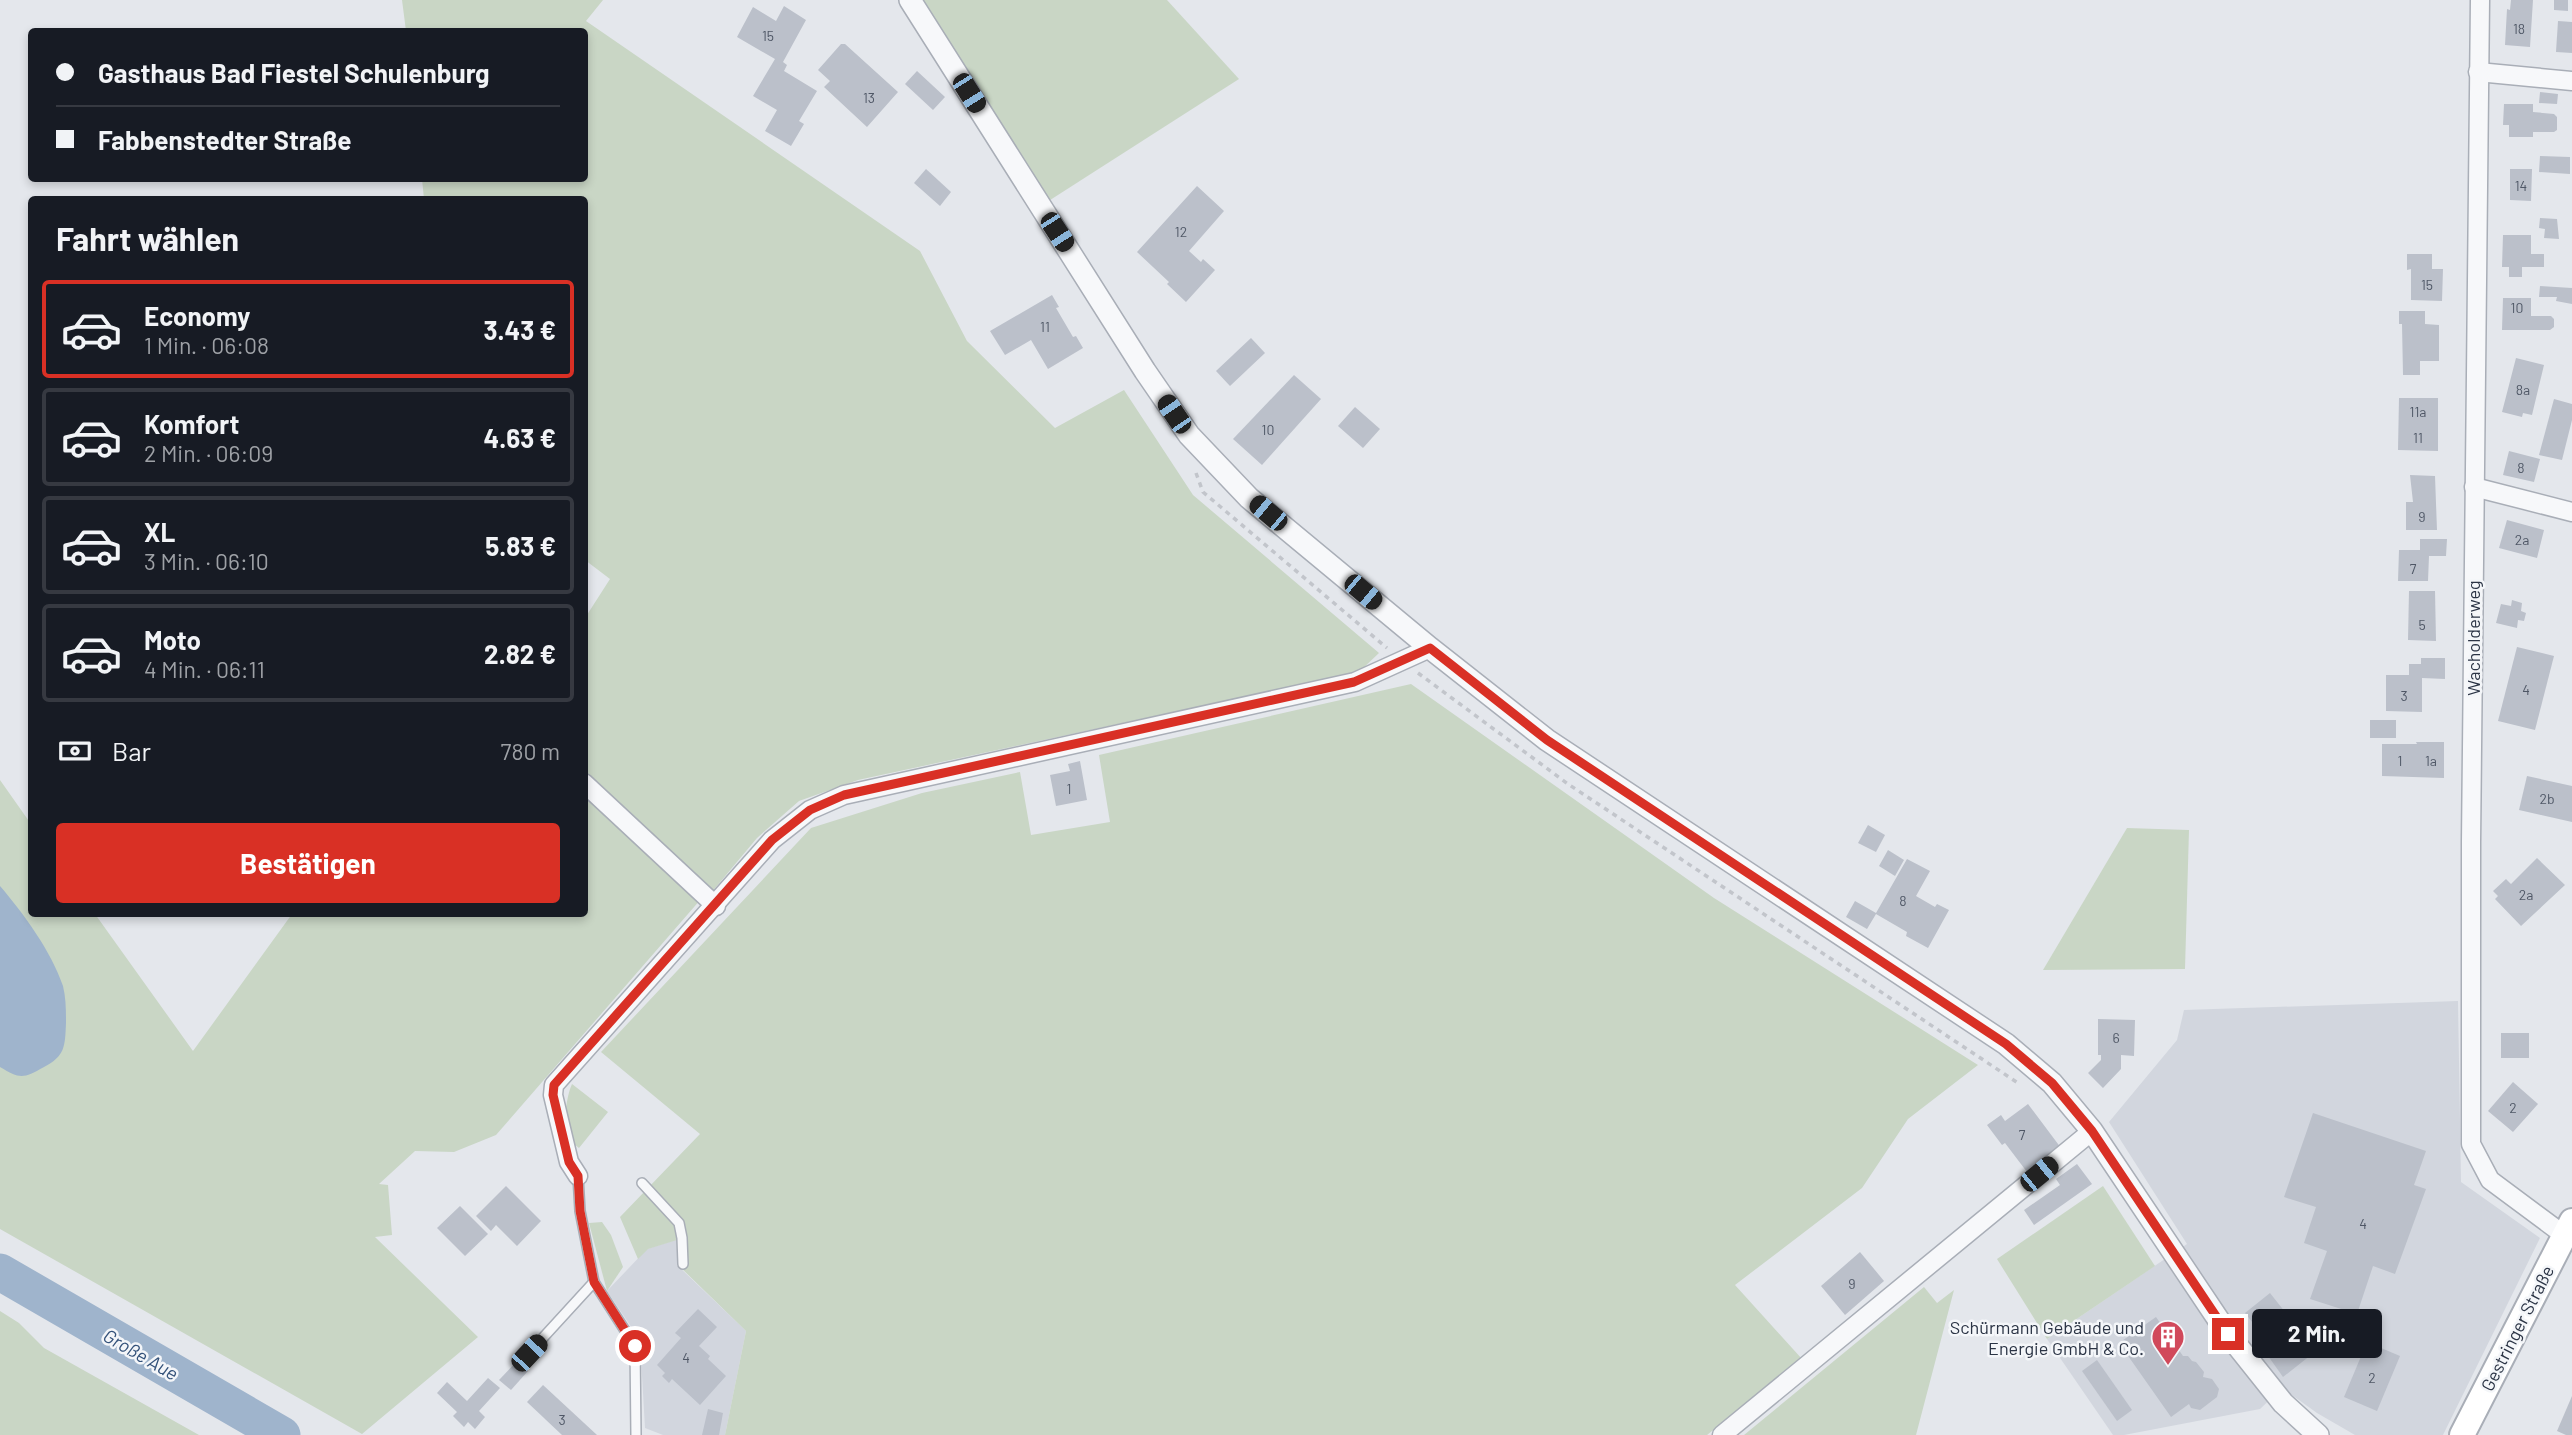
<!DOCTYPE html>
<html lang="de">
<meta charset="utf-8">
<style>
:root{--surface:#171b24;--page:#20242c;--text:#f1f3f6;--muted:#9ea1a6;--line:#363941;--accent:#d93025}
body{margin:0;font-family:Barlow,sans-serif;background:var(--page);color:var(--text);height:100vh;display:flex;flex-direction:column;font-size:26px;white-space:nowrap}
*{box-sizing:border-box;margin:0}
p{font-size:23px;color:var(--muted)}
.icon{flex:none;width:38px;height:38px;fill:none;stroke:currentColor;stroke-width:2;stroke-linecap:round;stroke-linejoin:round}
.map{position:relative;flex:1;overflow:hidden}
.details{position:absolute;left:28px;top:196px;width:560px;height:721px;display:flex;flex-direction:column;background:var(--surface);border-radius:7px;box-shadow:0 4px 10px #0003}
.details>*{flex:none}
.top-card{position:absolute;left:28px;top:28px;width:560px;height:154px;border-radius:7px;box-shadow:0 4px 10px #0003;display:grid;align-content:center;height:154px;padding:0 28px;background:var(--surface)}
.end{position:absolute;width:32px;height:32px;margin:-16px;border:9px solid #d93025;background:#fff;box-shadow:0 0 0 4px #fff}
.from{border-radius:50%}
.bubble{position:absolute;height:49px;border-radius:7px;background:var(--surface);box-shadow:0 4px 10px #0003;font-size:23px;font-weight:700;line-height:49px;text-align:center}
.car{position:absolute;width:21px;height:42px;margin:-21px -10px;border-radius:9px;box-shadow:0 0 5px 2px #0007;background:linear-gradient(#222 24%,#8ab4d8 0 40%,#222 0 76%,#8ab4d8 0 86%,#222 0)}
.top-card b{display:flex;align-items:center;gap:24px;height:66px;font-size:26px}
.top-card b+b{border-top:2px solid var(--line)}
.top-card i{width:18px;height:18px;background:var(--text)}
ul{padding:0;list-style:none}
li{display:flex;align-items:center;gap:21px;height:98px;margin:0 14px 10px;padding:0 14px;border:4px solid var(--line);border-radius:7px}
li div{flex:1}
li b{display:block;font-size:26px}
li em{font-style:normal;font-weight:700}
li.selected{border-color:var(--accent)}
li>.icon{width:63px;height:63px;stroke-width:1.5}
h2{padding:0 28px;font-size:32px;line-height:84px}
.pay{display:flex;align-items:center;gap:18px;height:77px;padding:0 28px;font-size:26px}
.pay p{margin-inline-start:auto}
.cta{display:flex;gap:14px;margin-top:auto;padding:14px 28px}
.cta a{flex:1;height:80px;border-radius:7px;background:var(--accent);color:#fff;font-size:28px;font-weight:700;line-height:80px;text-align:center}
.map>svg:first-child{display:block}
.built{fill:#d2d6de}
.green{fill:#c9d6c5}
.water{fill:#9fb4cc}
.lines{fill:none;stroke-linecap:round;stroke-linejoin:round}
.river{stroke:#9fb4cc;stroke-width:37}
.building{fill:#bbc0ca}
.service-casing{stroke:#a9aeb7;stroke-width:12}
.minor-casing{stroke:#a9aeb7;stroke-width:21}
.tertiary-casing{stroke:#a9aeb7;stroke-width:24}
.secondary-casing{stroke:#a9aeb7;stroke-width:28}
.path{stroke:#c2c5cb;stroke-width:3.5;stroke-dasharray:5 5;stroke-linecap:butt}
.service{stroke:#f7f8fa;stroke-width:9}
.minor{stroke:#f7f8fa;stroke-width:18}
.tertiary{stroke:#f7f8fa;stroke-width:21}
.secondary{stroke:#fff;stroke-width:24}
.route{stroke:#d93025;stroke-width:9}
.labels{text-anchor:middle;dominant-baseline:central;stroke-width:5;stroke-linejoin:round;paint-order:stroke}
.number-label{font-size:14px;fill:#4f5766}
.street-label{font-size:18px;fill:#2b3445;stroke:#f4f6f9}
.poi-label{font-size:18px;fill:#2b3445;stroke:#f4f6f9;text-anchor:end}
.water-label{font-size:19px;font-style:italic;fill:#34527a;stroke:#f4f6f9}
</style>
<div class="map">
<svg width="2572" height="1435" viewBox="0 0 2572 1435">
<rect width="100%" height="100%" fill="#e4e7ec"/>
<g class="built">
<path d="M 2458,1001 L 2461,1182 L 2540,1238 L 2443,1435 L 2355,1435 L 2317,1413 L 2282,1388 L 2260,1409 L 2124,1435 L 2113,1435 L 2047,1339 L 2187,1244 L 2109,1122 L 2177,1040 L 2184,1010 Z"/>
<path d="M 678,1239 L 677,1265 L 746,1331 L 725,1435 L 663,1435 L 645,1428 L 640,1340 L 607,1291 L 647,1249 Z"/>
</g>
<g class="green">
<path d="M 402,0 L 603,0 L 586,21 L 920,251 L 967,341 L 1055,428 L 1124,390 L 1193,495 L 1379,653 L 1359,672 L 858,780 L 799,801 L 757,838 L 711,893 L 585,775 L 585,618 L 610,579 L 585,560 L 584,200 L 424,199 L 422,179 L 584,178 L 584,32 L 406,31 Z"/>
<path d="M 919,0 L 1167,0 L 1239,79 L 1047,202 Z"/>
<path d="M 1411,684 L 1714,898 L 1978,1065 L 1908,1119 L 1862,1188 L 1735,1285 L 1802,1359 L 1707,1435 L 725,1435 L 746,1331 L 677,1264 L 677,1240 L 648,1249 L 638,1259 L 620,1217 L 700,1134 L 601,1052 L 811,828 L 922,793 L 1020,772 L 1031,835 L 1110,822 L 1099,755 Z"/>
<path d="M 0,780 L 31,824 L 32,914 L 95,914 L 193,1051 L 292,914 L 584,914 L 585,789 L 701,899 L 496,1135 L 454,1152 L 415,1151 L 379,1184 L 388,1185 L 392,1235 L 375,1237 L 478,1337 L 362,1434 L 0,1229 Z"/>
<path d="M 2127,828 L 2189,830 L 2185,969 L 2043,970 Z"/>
<path d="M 572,1084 L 608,1112 L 579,1148 C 576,1145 572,1144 570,1140 C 562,1127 566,1097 572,1084 Z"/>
<path d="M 2103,1186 L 2155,1266 L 2047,1339 L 1997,1259 Z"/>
<path d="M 602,1222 L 611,1235 L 623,1267 L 607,1291 L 589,1223 Z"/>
<path d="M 1924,1287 L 1937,1303 L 1954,1290 L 1916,1435 L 1744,1435 Z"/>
<path d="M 0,1311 L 19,1323 L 44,1348 L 199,1435 L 0,1435 Z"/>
</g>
<path class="water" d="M 0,886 C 24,914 51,951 63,986 C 66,998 66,1011 66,1023 C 65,1047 65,1056 44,1067 C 23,1079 20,1079 0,1067 Z"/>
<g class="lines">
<path class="river" d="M 0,1272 L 282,1435"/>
</g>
<g class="building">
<path d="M 2511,0 L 2533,0 L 2530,47 L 2505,45 L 2507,9 L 2510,10 Z"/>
<path d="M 2554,0 L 2568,0 L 2568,11 L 2554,10 Z"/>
<path d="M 784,6 L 806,20 L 783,62 L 787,65 L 784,71 L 817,91 L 799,121 L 804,124 L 791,146 L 765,131 L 777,110 L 753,96 L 775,59 L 737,37 L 753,7 L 776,21 Z"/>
<path d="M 2558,21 L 2572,22 L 2572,53 L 2556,52 Z"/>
<path d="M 841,44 L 845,44 L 898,92 L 867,127 L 824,87 L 830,81 L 818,70 Z"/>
<path d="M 917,71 L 945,97 L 933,110 L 905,84 Z"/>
<path d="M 2540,92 L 2558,94 L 2557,104 L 2539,103 Z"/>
<path d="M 2504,104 L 2533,104 L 2533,112 L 2554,114 L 2557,117 L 2557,130 L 2554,132 L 2533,132 L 2533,137 L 2509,137 L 2509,125 L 2503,125 Z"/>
<path d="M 2540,156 L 2570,157 L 2570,174 L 2539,172 Z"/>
<path d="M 926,169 L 951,192 L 940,206 L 914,183 Z"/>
<path d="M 2510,169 L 2532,169 L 2531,201 L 2510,200 Z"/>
<path d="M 1197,186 L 1224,211 L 1189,251 L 1201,262 L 1203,259 L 1215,270 L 1186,302 L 1167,284 L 1169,282 L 1137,252 Z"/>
<path d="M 2540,218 L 2557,219 L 2559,239 L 2544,238 L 2545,229 L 2539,228 Z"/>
<path d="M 2503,235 L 2531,235 L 2531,254 L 2544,254 L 2544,267 L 2522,267 L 2522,277 L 2509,277 L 2509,267 L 2502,267 Z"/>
<path d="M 2407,254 L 2432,254 L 2432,269 L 2443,269 L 2442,301 L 2411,300 L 2411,269 L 2407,270 Z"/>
<path d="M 2540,286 L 2572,288 L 2572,304 L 2556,301 L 2557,297 L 2539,297 Z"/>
<path d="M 1052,295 L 1059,307 L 1056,308 L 1073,337 L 1076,336 L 1083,348 L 1048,369 L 1031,340 L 1005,355 L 990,331 Z"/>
<path d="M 2503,298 L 2531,298 L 2531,316 L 2551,316 L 2554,319 L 2554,327 L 2550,330 L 2502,330 Z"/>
<path d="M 2399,311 L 2425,311 L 2425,324 L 2439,325 L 2439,361 L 2420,361 L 2420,375 L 2403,375 L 2402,324 L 2399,324 Z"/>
<path d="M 1251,338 L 1265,353 L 1230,386 L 1216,371 Z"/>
<path d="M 2516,358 L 2544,365 L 2532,415 L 2523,413 L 2522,417 L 2502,412 Z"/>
<path d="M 1294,375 L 1321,399 L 1262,465 L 1233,439 Z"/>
<path d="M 2399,398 L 2438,398 L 2438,451 L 2398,450 Z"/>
<path d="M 2554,399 L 2572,404 L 2572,420 L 2562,460 L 2539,455 Z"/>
<path d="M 1355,407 L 1380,429 L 1363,448 L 1338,426 Z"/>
<path d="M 2509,451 L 2540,459 L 2534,482 L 2503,475 Z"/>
<path d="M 2410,475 L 2435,476 L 2437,530 L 2406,530 L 2406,502 L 2413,502 Z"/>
<path d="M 2507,520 L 2544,530 L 2537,558 L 2499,548 Z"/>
<path d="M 2420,539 L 2447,539 L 2446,556 L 2429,556 L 2428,581 L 2398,581 L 2399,550 L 2420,550 Z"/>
<path d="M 2409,591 L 2435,591 L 2436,641 L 2408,640 Z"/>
<path d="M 2512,600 L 2522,603 L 2521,611 L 2526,613 L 2524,621 L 2518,620 L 2517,628 L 2496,623 L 2501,604 L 2511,606 Z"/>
<path d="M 2517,647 L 2554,656 L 2535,730 L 2498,721 Z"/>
<path d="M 2421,658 L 2445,658 L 2445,679 L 2422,678 L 2422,712 L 2386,711 L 2386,675 L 2409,675 L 2409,664 L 2421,664 Z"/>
<rect x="2370" y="720" width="26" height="18"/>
<path d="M 2416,742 L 2444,742 L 2444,778 L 2382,776 L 2382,744 L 2417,744 Z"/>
<path d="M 1080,761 L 1087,800 L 1056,806 L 1050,775 L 1070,771 L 1068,764 Z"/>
<path d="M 2527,776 L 2572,786 L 2572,822 L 2519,810 Z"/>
<path d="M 1868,825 L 1885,835 L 1876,852 L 1858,843 Z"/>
<path d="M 1888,850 L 1904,860 L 1895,876 L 1879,866 Z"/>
<path d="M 2537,858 L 2565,885 L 2521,926 L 2495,899 L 2498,896 L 2493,891 L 2506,879 L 2511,884 Z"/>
<path d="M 1907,859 L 1930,871 L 1916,896 L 1935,907 L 1937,904 L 1949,910 L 1928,948 L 1906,936 L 1907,932 L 1876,914 L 1867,929 L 1846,917 L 1855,901 L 1876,913 Z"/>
<path d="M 2098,1019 L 2135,1020 L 2134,1056 L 2121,1055 L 2121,1069 L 2103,1088 L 2088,1073 L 2101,1060 L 2101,1055 L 2098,1055 Z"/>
<rect x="2501" y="1033" width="28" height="25"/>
<path d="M 2513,1082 L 2538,1104 L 2513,1132 L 2488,1111 Z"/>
<path d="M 2028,1104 L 2061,1148 L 2027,1172 L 2005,1143 L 2002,1145 L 1987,1125 L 2001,1115 L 2005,1121 Z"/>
<path d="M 2313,1113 L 2426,1151 L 2414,1185 L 2426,1189 L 2395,1274 L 2373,1266 L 2357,1314 L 2310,1299 L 2327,1251 L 2304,1243 L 2316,1207 L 2284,1197 Z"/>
<path d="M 2077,1164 L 2092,1184 L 2034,1225 L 2024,1210 L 2060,1185 L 2056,1179 Z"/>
<path d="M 506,1186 L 541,1221 L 517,1246 L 496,1225 L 491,1231 L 476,1216 Z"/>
<path d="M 460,1206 L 488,1234 L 465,1256 L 437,1228 Z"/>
<path d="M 1860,1252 L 1884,1281 L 1845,1315 L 1821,1286 Z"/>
<path d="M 2270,1293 L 2316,1351 L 2283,1377 L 2261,1346 L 2267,1341 L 2245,1313 Z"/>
<path d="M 698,1309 L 717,1327 L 699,1346 L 710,1356 L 708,1359 L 726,1376 L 700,1405 L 672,1379 L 669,1383 L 662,1376 L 665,1373 L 657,1365 L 681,1338 L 675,1333 Z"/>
<path d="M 2156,1317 L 2183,1356 L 2188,1356 L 2192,1361 L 2196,1362 L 2204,1372 L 2203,1377 L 2212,1379 L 2219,1389 L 2217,1397 L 2200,1410 L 2191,1408 L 2189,1404 L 2171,1417 L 2119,1343 Z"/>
<path d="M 2367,1342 L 2400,1356 L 2377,1411 L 2344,1397 Z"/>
<path d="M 2097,1360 L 2132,1410 L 2117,1421 L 2082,1371 Z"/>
<path d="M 517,1361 L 528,1371 L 511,1390 L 499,1380 Z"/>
<path d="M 488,1378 L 500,1388 L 479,1411 L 485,1417 L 475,1429 L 468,1422 L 464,1427 L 453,1416 L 457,1412 L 437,1393 L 447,1382 L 467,1401 Z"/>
<path d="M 543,1385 L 597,1435 L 562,1435 L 527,1402 Z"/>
<path d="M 2572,1396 L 2572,1435 L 2566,1435 L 2557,1431 Z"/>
<path d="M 708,1409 L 723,1413 L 719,1435 L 702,1435 Z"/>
</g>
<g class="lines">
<defs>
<g id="service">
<path d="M 578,1176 L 580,1211 L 594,1282 L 635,1346 L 636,1435"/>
<path d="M 642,1183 L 679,1223 L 682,1238 L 683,1264"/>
<path d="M 529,1353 L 594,1282"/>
</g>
<g id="minor">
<path d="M 2480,0 L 2471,842 L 2471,1144 L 2490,1180 L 2564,1235"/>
<path d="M 2478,72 L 2572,81"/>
<path d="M 2474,487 L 2572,512"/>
<path d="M 584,783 L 716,906"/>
<path d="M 578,1176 L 569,1162 L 553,1095 L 554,1085 L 772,840 L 810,810 L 844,795 L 1355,682 L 1430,648"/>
<path d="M 1722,1435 L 2092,1131"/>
</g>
<path id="tertiary" d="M 910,0 L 1145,371 L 1189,435 L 1249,498 L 1430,648 L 1547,740 L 2006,1044 L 2052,1083 L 2092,1131 L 2228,1334 L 2283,1403 L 2318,1435"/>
<path id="secondary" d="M 2462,1435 L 2572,1221"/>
</defs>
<use href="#service" class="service-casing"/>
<use href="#minor" class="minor-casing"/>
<use href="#tertiary" class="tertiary-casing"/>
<use href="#secondary" class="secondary-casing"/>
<g class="path">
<path d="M 1196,473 L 1203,492 L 1387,648"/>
<path d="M 1418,673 L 1568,784 L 2018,1083"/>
</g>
<use href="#service" class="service"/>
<use href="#minor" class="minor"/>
<use href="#tertiary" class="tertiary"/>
<use href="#secondary" class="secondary"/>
</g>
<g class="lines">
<path class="route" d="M 635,1346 L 594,1282 L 580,1211 L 578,1176 L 569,1162 L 553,1095 L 554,1085 L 772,840 L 810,810 L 844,795 L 1354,682 L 1430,648 L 1547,740 L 2006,1044 L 2052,1083 L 2092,1131 L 2228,1334"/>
</g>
<defs>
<symbol id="building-pin" viewBox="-11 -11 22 30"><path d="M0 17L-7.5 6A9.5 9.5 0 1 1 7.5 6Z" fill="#d1495b" stroke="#f4f6f9"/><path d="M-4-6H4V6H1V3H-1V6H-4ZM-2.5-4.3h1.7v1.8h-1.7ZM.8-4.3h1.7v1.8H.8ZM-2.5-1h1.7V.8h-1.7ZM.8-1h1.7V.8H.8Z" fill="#fff"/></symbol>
</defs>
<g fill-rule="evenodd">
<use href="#building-pin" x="2149" y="1318" width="38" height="52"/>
</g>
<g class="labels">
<g class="number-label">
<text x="2519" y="28">18</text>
<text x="768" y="35">15</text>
<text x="869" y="97">13</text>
<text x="2521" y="185">14</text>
<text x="1181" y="231">12</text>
<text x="2427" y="284">15</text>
<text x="2517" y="307">10</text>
<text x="1045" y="326">11</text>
<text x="2523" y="389">8a</text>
<text x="2418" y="411">11a</text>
<text x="1268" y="429">10</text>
<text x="2418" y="437">11</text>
<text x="2521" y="467">8</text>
<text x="2422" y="516">9</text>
<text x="2522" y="539">2a</text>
<text x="2413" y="568">7</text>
<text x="2422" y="624">5</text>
<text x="2526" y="689">4</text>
<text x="2404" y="695">3</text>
<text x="2400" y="760">1</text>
<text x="2431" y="760">1a</text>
<text x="1069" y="788">1</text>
<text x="2547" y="798">2b</text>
<text x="2526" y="894">2a</text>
<text x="1903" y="900">8</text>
<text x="2116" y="1037">6</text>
<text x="2513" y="1107">2</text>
<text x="2022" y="1134">7</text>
<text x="2363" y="1223">4</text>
<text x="1852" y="1283">9</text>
<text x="686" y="1357">4</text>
<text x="2372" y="1377">2</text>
<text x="562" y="1419">3</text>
</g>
<g class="street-label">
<text transform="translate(2473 638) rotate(-90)">Wacholderweg</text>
<text transform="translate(2517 1328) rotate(-63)">Gestringer Straße</text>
</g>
<g class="poi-label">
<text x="2144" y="1327">Schürmann Gebäude und<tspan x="2144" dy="21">Energie GmbH &amp; Co.</tspan></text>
</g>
<g class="water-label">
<text transform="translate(141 1354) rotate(30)">Große Aue</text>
</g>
</g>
</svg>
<i class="end from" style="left:635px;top:1346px"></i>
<i class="end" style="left:2228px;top:1334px"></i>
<div class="bubble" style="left:2252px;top:1309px;width:130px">2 Min.</div>
<i class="car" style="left:969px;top:93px;rotate:148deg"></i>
<i class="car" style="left:1057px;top:232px;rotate:147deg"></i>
<i class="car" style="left:1174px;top:414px;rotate:326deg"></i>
<i class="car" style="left:1268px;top:513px;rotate:310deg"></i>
<i class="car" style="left:1363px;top:592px;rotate:130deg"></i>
<i class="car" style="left:2039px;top:1174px;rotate:51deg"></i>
<i class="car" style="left:529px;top:1353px;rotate:43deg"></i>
<div class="top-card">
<b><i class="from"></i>Gasthaus Bad Fiestel Schulenburg</b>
<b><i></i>Fabbenstedter Straße</b>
</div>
<section class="details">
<h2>Fahrt wählen</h2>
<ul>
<li class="selected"><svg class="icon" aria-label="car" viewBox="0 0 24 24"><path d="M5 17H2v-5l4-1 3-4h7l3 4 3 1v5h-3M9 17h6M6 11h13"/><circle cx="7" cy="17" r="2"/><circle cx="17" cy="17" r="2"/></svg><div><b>Economy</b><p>1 Min. · 06:08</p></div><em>3.43 €</em></li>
<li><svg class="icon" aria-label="car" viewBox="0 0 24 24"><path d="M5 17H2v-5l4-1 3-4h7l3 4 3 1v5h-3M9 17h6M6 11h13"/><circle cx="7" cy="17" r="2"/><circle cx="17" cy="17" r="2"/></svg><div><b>Komfort</b><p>2 Min. · 06:09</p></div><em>4.63 €</em></li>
<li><svg class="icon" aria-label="car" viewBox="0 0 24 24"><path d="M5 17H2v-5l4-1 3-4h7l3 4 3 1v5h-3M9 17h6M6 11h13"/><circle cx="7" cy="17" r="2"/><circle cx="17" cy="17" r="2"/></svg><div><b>XL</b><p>3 Min. · 06:10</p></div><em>5.83 €</em></li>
<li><svg class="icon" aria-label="car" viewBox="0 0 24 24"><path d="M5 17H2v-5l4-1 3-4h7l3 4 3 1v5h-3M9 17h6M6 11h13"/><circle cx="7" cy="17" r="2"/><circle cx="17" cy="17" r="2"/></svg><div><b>Moto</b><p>4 Min. · 06:11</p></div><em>2.82 €</em></li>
</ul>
<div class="pay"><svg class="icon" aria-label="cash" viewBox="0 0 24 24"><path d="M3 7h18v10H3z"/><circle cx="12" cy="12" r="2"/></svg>Bar<p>780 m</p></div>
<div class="cta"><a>Bestätigen</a></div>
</section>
</div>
